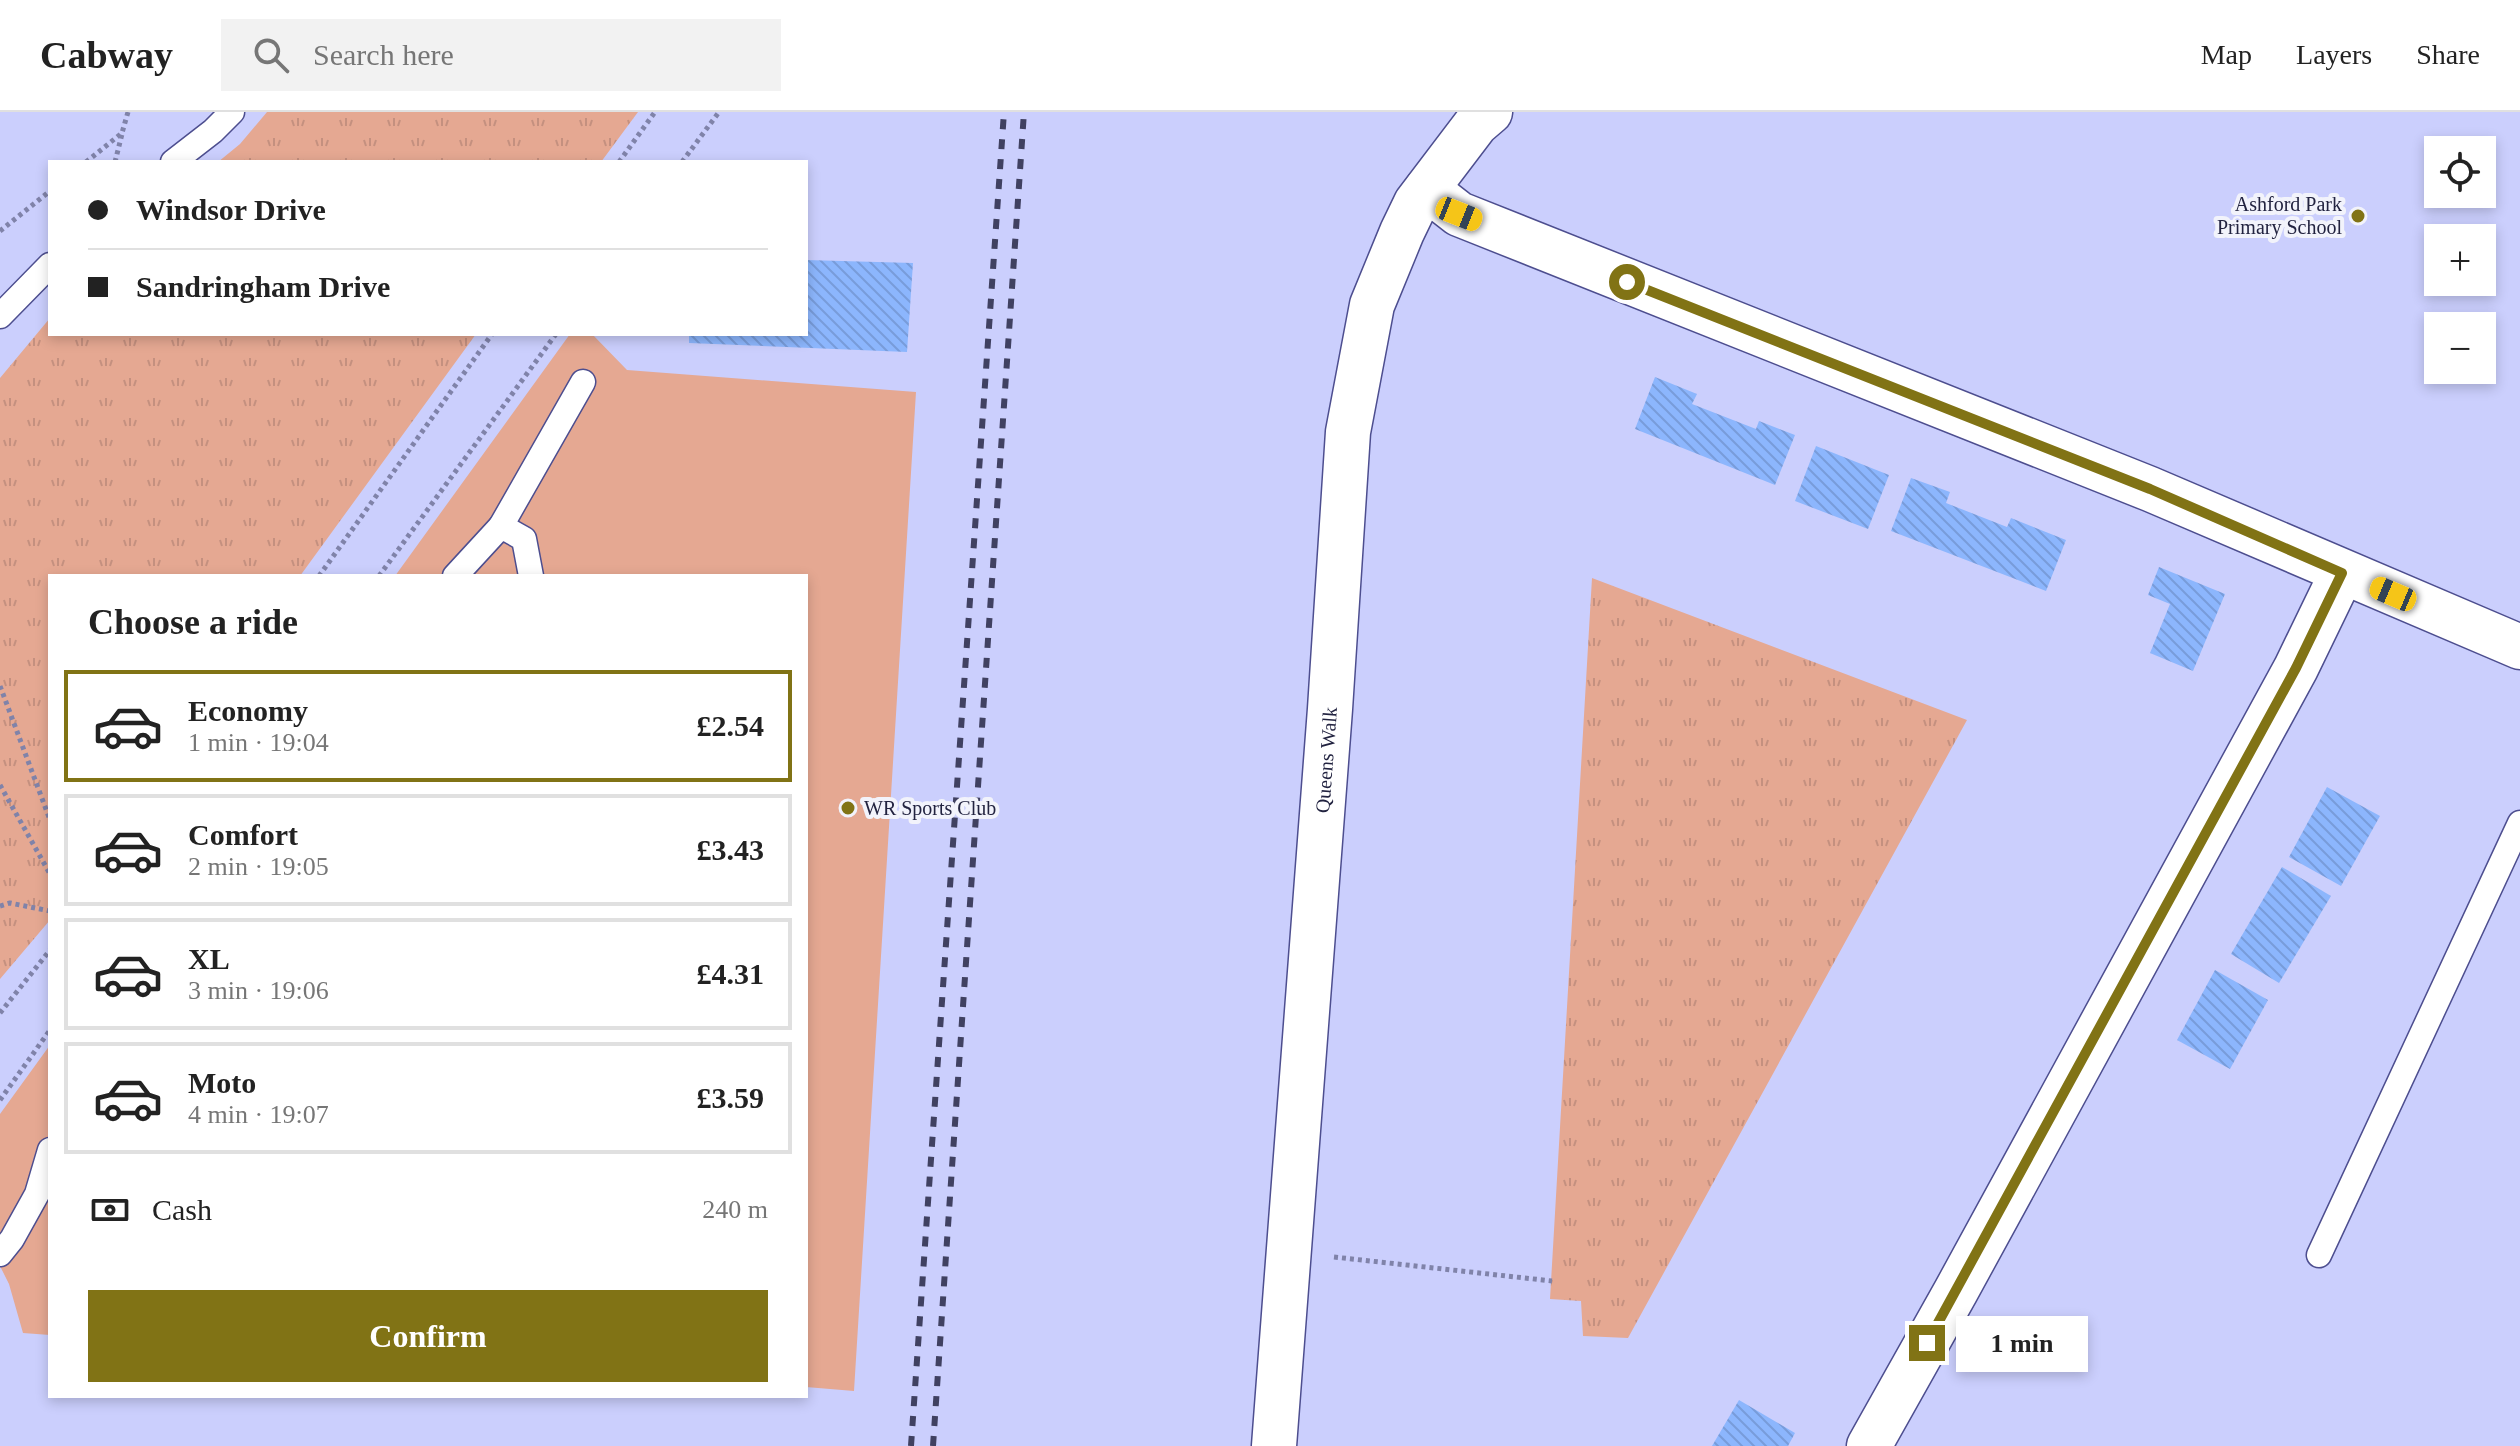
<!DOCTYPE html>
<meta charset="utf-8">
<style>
:root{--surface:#fff;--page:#f2f2f2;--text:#222;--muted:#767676;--line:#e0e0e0;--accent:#817315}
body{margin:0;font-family:"Times New Roman",serif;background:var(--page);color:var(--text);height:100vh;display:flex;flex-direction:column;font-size:30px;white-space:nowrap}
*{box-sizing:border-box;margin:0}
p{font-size:26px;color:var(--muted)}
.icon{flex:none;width:44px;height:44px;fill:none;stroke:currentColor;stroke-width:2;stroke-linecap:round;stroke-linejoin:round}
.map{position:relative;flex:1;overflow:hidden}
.sheet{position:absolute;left:48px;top:462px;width:760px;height:824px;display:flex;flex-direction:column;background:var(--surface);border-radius:0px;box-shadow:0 4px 12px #0003}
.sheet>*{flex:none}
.top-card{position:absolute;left:48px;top:48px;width:760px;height:176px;border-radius:0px;box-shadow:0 4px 12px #0003;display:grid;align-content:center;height:176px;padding:0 40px;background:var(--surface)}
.tools{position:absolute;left:2424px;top:24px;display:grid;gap:16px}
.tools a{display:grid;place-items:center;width:72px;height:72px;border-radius:0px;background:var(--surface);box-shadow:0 4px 12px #0003;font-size:40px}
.end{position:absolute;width:36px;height:36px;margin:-18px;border:10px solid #817315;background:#fff;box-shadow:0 0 0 4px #fff}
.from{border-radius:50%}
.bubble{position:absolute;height:56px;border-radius:0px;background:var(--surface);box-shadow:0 4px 12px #0003;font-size:26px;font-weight:800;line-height:56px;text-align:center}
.car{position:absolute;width:24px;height:48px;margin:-24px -12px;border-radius:10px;box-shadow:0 0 6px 2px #0007;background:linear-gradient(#f5c518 24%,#345 0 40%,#f5c518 0 76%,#345 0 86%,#f5c518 0)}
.top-card b{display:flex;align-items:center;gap:28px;height:76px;font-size:30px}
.top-card b+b{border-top:2px solid var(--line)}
.top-card i{width:20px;height:20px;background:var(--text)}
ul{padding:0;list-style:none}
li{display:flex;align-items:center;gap:24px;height:112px;margin:0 16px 12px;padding:0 24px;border:4px solid var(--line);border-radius:0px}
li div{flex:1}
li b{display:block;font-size:30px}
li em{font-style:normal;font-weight:800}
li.active{border-color:var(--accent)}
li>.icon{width:72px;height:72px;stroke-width:1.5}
h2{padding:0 40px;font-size:36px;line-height:96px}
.pay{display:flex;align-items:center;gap:20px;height:88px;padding:0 40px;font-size:30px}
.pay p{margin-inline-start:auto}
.button{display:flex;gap:16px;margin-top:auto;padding:16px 40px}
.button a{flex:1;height:92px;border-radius:0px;background:var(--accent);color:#fff;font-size:32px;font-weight:800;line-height:92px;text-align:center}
header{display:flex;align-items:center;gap:48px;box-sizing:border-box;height:112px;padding:0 40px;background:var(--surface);border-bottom:2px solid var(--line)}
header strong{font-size:38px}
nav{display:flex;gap:44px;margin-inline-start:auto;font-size:28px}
.search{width:560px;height:72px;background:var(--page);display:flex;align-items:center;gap:20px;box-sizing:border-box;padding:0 28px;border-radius:0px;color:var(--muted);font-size:30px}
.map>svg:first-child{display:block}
.grass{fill:url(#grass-tufts)}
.pitch{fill:#e5a892}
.building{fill:url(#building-back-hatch)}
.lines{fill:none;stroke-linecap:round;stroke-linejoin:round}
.lane-casing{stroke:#4d4e8f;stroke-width:27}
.street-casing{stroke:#4d4e8f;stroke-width:47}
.path{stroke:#8083a9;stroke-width:5;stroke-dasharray:4 4;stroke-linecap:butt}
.lane{stroke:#fff;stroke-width:24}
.street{stroke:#fff;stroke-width:44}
.rail{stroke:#404161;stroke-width:6;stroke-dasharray:10 10;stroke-linecap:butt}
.route{stroke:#817315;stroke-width:10}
.poi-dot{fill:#817315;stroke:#f2f3fb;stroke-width:3}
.labels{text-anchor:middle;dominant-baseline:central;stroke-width:8;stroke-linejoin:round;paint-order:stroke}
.poi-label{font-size:20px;fill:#222340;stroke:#f2f3fb;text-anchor:end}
.street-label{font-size:20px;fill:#222340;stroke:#f2f3fb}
</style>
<header>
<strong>Cabway</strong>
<div class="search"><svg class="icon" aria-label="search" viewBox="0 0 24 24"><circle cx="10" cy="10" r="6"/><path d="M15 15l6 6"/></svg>Search here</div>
<nav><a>Map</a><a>Layers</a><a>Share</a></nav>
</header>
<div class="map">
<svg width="2520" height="1334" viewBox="0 0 2520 1334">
<defs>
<pattern id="grass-tufts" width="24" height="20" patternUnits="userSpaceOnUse" patternTransform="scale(2)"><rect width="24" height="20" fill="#e5a892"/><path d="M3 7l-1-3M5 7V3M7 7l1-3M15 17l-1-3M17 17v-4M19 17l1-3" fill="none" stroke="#c4907f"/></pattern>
<pattern id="building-back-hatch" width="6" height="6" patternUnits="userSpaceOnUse" patternTransform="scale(2)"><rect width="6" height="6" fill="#8cb6fd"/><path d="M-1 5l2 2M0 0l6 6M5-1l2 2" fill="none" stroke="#789cda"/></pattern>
</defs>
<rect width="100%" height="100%" fill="#cbcffd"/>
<g class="grass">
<path d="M 267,0 L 638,0 L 601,50 L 218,50 L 240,32 Z"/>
<path d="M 50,206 L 50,222 L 476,222 L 300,464 L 50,464 L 50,808 L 0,867 L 0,266 Z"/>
<path d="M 1592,466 L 1967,608 L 1628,1226 L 1583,1224 L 1581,1189 L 1550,1187 Z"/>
</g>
<g class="pitch">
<path d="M 570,222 L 592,222 L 627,258 L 916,280 L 854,1279 L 806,1275 L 806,464 L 395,464 Z"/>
<path d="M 50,933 L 50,1223 L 23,1221 L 9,1172 L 0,1154 L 0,1002 Z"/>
</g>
<g class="building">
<path d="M 806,148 L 913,151 L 907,240 L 689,231 L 689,222 L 806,222 Z"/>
<path d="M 1655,265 L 1697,282 L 1692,292 L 1756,317 L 1759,309 L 1795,323 L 1775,373 L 1635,317 Z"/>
<path d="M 1816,334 L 1889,363 L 1868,417 L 1795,389 Z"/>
<path d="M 1911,366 L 1950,380 L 1946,391 L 2007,415 L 2011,406 L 2066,428 L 2046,479 L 1891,419 Z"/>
<path d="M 2159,455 L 2225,482 L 2193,559 L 2150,541 L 2170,492 L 2148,483 Z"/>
<path d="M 2327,675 L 2380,704 L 2341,774 L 2289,745 Z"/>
<path d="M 2282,755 L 2331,784 L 2279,871 L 2231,842 Z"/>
<path d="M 2215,858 L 2268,888 L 2230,957 L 2177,928 Z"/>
<path d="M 1739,1288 L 1795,1321 L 1788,1334 L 1712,1334 Z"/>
</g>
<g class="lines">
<defs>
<g id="lane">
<path d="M 173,50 L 213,19 L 232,0"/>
<path d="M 0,204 L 50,153"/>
<path d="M 501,414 L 583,270"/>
<path d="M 455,464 L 501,414 L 524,427 L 531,464"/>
<path d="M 0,1142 L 12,1127 L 37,1082 L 50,1038"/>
<path d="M 2319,1143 L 2520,711"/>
</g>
<g id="street">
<path d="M 1427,77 L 1459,102 L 2150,377 L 2520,535"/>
<path id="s1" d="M 1274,1334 L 1330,597 L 1348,320 L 1372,193 L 1402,120 L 1416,91 L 1476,12 L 1490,0"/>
<path d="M 1869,1334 L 1956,1179 L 2296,556 L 2342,461"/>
</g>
</defs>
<use href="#lane" class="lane-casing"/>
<use href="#street" class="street-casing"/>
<g class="path">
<path d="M 86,50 L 122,21 L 128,0"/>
<path d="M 115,50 L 122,22"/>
<path d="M 619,50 L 655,0"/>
<path d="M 682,50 L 719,0"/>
<path d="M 0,119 L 50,79"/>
<path d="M 319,464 L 492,222"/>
<path d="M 379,464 L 556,222"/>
<path d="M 0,574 L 50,708"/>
<path d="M 0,673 L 50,762"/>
<path d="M 0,794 L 10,791 L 50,799"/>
<path d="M 0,901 L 50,838"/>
<path d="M 0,988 L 50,918"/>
<path d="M 1334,1145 L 1552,1169"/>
</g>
<use href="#lane" class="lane"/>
<use href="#street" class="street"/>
<g class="rail">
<path d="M 911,1334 L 1004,0"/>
<path d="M 933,1334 L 1024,0"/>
</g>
</g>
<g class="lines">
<path class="route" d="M 1627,170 L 2150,377 L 2342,461 L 2296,556 L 1927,1231"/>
</g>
<g class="poi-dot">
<circle cx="2358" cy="104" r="8"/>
<circle cx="848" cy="696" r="8"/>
</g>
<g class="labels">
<g class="poi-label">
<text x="2342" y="92">Ashford Park<tspan x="2342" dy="23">Primary School</tspan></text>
<text x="864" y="696" text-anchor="start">WR Sports Club</text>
</g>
<g class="street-label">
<text stroke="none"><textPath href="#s1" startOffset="688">Queens Walk</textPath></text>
</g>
</g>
</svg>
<div class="tools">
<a><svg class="icon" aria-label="locate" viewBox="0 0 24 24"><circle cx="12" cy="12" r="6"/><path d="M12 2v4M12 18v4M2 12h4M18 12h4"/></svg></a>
<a>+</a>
<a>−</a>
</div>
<i class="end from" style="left:1627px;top:170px"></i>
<i class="end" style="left:1927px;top:1231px"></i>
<div class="bubble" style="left:1956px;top:1204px;width:132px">1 min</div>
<i class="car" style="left:1459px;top:102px;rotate:112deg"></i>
<i class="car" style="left:2393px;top:482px;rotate:293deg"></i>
<div class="top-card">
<b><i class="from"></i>Windsor Drive</b>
<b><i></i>Sandringham Drive</b>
</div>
<section class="sheet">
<h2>Choose a ride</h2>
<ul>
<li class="active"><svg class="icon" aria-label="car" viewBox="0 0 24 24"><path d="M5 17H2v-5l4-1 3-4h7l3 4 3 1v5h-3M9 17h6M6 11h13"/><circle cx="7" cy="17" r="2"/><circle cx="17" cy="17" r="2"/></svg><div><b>Economy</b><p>1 min · 19:04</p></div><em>£2.54</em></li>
<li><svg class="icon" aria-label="car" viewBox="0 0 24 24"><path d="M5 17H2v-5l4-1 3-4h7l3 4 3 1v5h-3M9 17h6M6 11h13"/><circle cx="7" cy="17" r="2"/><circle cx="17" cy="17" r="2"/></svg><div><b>Comfort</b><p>2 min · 19:05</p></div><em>£3.43</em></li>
<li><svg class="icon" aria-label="car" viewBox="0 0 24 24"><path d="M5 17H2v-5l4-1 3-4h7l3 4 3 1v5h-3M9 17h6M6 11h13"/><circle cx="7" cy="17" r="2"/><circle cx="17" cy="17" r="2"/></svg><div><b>XL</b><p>3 min · 19:06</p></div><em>£4.31</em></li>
<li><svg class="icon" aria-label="car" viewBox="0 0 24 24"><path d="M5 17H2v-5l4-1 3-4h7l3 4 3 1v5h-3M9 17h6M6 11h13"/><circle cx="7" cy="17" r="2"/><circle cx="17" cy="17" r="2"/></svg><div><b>Moto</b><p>4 min · 19:07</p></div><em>£3.59</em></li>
</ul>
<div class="pay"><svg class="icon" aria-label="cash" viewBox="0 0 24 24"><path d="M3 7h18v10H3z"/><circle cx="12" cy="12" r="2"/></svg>Cash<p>240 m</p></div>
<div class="button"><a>Confirm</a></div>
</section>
</div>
